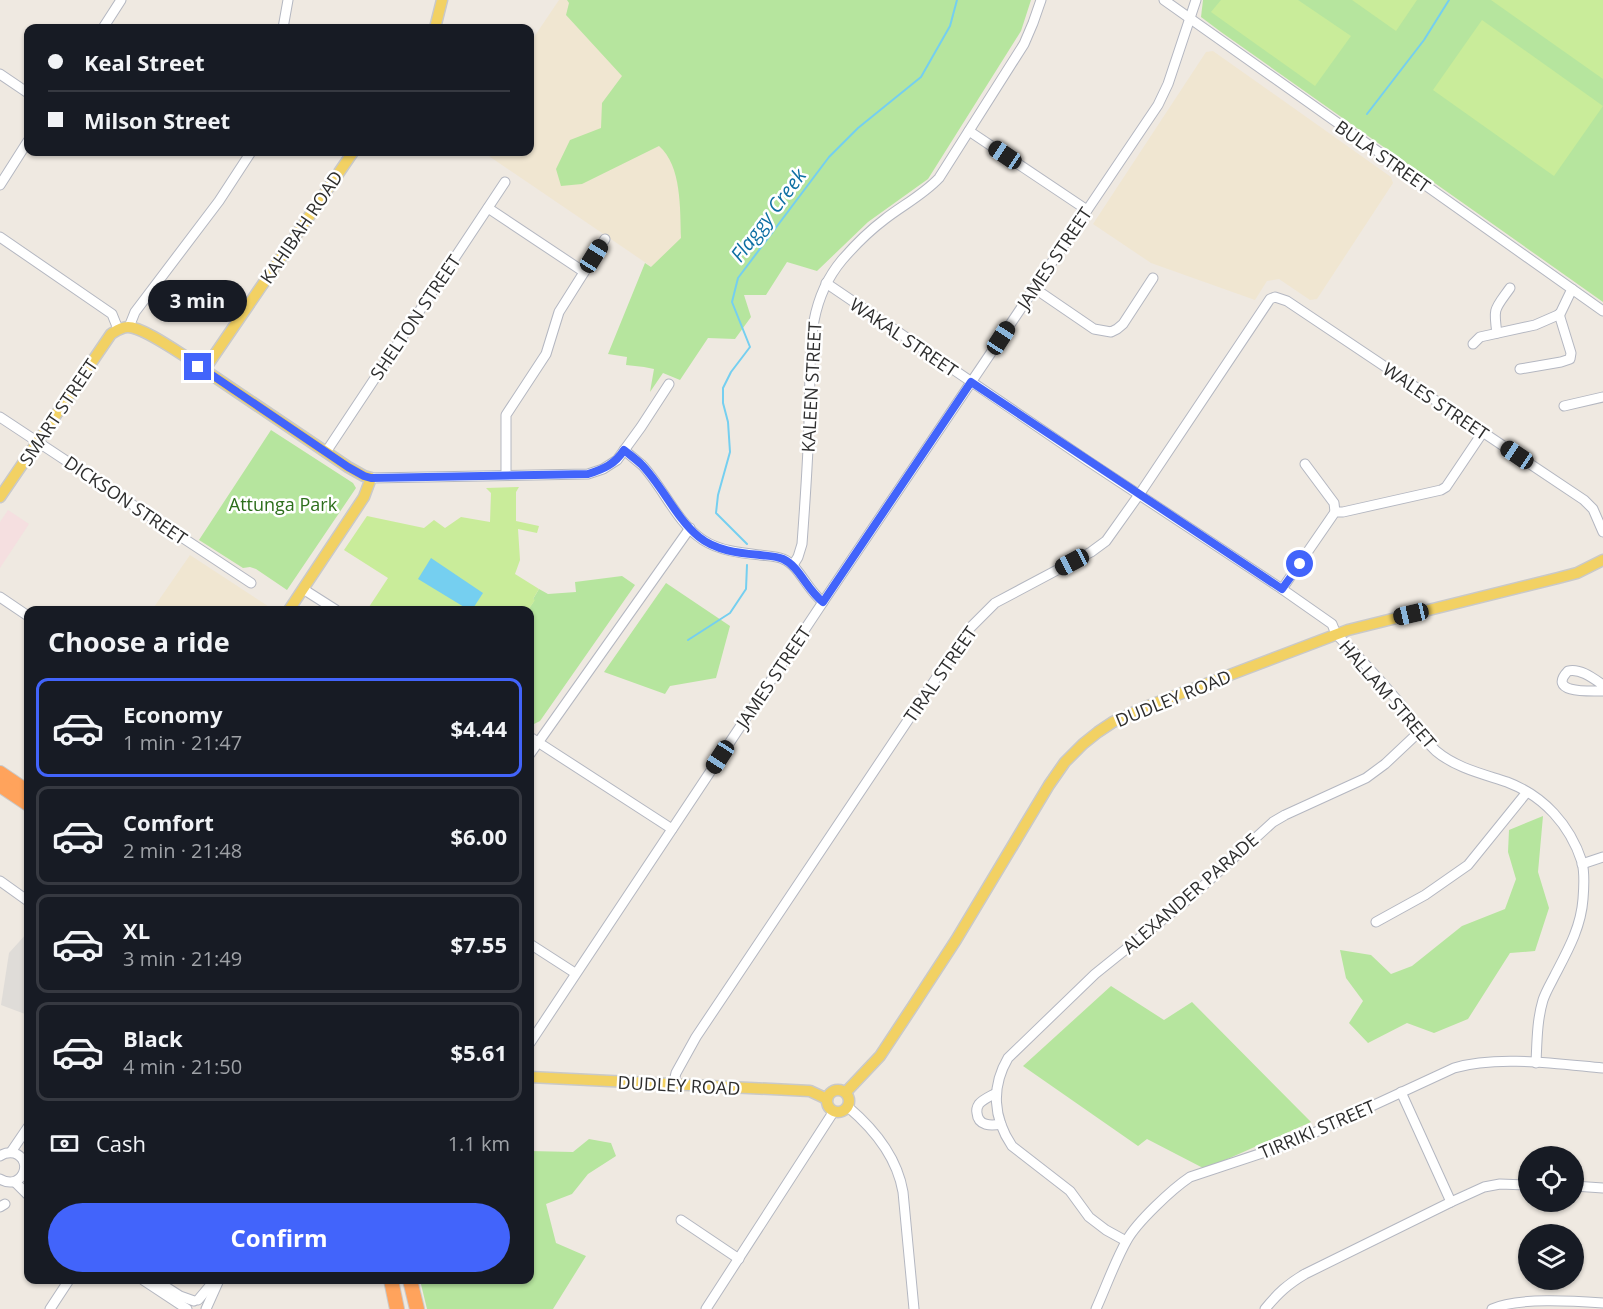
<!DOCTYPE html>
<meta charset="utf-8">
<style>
:root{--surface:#171b24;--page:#242831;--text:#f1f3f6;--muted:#9ea1a6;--line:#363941;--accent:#4264fb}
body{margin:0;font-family:"Open Sans",sans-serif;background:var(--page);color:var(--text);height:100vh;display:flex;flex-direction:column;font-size:22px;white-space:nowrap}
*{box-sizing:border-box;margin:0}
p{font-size:20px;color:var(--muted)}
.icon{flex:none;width:33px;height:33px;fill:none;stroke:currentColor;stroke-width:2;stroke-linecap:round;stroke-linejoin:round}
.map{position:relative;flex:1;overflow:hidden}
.side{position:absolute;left:24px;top:606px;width:510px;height:678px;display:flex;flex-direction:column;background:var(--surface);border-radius:12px;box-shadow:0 2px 4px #0004}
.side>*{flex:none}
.hud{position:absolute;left:24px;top:24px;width:510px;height:132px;border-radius:12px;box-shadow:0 2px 4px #0004;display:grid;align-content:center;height:132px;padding:0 24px;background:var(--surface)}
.tools{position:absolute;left:1518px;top:1146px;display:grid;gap:12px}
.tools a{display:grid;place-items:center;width:66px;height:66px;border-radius:50%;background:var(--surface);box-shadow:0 2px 4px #0004;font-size:30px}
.end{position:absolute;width:27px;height:27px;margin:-14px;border:8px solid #4264fb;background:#fff;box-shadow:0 0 0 3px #fff}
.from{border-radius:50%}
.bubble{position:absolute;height:42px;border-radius:21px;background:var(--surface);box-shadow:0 2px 4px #0004;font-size:20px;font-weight:700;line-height:42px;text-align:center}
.car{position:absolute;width:18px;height:36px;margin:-18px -9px;border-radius:8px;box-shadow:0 0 4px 2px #0007;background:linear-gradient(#222 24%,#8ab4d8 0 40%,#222 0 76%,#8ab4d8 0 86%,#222 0)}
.hud b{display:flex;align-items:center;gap:21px;height:57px;font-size:22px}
.hud b+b{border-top:2px solid var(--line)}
.hud i{width:15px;height:15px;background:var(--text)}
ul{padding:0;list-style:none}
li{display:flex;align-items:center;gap:18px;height:99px;margin:0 12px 9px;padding:0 12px;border:3px solid var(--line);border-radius:12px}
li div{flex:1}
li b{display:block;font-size:22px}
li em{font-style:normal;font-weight:700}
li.active{border-color:var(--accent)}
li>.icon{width:54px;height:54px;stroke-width:1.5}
h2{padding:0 24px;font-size:27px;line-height:72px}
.pay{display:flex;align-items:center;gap:15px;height:66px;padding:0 24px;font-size:22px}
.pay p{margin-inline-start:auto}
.action{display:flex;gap:12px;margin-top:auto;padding:12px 24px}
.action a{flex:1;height:69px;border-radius:36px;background:var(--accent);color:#fff;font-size:24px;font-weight:700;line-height:69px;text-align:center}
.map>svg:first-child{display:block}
.education{fill:#f0e6d1}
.medical{fill:#f5dfe0}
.green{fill:#b6e59e}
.pitch{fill:#c9ec9a}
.plaza{fill:#dfdcd8}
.water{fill:#75cff0}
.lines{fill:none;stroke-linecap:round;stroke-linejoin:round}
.stream{stroke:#75cff0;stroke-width:2}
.minor-casing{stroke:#b4b7c1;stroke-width:11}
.major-casing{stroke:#c9c9c9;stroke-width:13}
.highway-casing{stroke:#c9c9c9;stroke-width:16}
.minor{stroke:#fff;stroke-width:9}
.major{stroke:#f2d163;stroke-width:10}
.highway{stroke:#ffa35c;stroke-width:14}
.route{stroke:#4264fb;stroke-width:8}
.labels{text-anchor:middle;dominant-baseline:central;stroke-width:5;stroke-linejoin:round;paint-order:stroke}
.street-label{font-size:18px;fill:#2e2e2e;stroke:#fff}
.park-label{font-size:18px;fill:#2c6e1b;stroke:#fff}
.water-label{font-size:20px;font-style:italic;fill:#0d6fa3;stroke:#fff}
</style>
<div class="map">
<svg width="1603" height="1309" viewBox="0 0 1603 1309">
<rect width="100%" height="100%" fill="#efe9e1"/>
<g class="education">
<path d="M 559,0 L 567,0 L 735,189 L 671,280 L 483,152 L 530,152 L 530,43 Z"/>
<path d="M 1213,51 L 1391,177 L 1393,183 L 1317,299 L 1310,300 L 1279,279 L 1267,281 L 1255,300 L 1151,263 L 1093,224 L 1206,52 Z"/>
<path d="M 190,555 L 274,610 L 152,610 Z"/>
</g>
<path class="medical" d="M 8,510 L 29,524 L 0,568 L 0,522 Z"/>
<g class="green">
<path d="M 567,0 L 1031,0 L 1021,31 L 928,179 L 868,222 L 817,271 L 787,262 L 766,295 L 744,295 L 751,317 L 735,339 L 708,338 L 680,380 L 663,373 L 650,392 L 654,369 L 644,367 L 626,365 L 627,357 L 608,354 L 645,263 L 651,267 L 681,238 C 680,209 682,166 659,146 L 582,184 L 561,186 L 556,169 L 570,140 L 601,128 L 602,103 L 622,76 L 566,15 L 569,3 Z"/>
<path d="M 1203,0 L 1603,0 L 1603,302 L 1221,32 L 1201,17 Z"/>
<path d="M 271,430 L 353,483 L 356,488 L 287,590 L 256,569 L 250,567 L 243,568 L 199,540 Z"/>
<path d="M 622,576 L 635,585 L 540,721 L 534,724 L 530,723 L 530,610 L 528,610 L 534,601 L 533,599 L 539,589 L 548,594 L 576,592 L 575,582 Z"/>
<path d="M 666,583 L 730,626 L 716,678 L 670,686 L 665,694 L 604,672 Z"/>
<path d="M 1543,816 L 1538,872 L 1549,908 L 1535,951 L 1510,953 L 1468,1019 L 1434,1033 L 1407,1023 L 1368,1043 L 1349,1023 L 1363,1001 L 1346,978 L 1340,950 L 1371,955 L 1391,974 L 1412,966 L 1462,926 L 1505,909 L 1516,879 L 1508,852 L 1509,830 Z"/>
<path d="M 1111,986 L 1164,1020 L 1192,1002 L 1311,1122 L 1205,1169 L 1147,1139 L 1138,1146 L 1023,1066 Z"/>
<path d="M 589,1139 L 611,1143 L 616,1156 L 588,1174 L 572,1194 L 546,1204 L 556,1243 L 586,1256 L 553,1309 L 427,1309 L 420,1280 L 530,1280 L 530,1151 L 573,1152 Z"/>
</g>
<g class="pitch">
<path d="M 1221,0 L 1298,0 L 1351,36 L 1315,86 L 1211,12 Z"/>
<path d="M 1352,0 L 1417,0 L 1396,31 Z"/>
<path d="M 1491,0 L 1603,0 L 1603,79 Z"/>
<path d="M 1482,20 L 1603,106 L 1554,176 L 1433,90 Z"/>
<path d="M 519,487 L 516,492 L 516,521 L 539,526 L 537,533 L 518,529 L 520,560 L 515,574 L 539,589 L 533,599 L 535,600 L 528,610 L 367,610 L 388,578 L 344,550 L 367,516 L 424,528 L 434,520 L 445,528 L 461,517 L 490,522 L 491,493 L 486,488 Z"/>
</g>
<path class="plaza" d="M 28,932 L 28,1009 L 25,1014 L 1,1005 L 9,953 Z"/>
<path class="water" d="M 431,558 L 483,593 L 472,610 L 469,610 L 418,579 Z"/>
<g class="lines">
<g class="stream">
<path d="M 1367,114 L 1424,40 L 1449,0"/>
<path d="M 747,544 L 716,513 L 718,495 L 730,452 L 728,422 L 723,403 L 723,388 L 731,372 L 750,347 L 732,302 L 738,278 L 829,157 L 858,128 L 921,77 L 950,26 L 957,0"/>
<path d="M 688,640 L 730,613 L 746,589 L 747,565"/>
</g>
<defs>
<g id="minor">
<path d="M 1164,0 L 1603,311"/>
<path d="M 103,28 L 121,0"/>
<path d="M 283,28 L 288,0"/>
<path d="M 0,74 L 28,93"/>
<path d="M 969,131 L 1087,210"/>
<path d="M 0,185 L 28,141"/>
<path d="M 488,208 L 584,272"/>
<path d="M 0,237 L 112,314 L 118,329"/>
<path d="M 826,283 L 1088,461 L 1282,589 L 1332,624 L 1336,634 C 1357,655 1378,678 1398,701 C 1412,717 1420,737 1436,751 C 1456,768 1483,774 1507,782 C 1544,796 1570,825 1582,862 C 1585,874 1584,887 1583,899 C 1581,927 1568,950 1555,975 C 1551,983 1546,991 1543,1000 C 1537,1020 1537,1041 1536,1063"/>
<path d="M 1034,288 L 1094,329 L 1111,332 L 1117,329 L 1123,324 L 1153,278"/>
<path d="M 129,327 L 135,312 L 219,201 L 251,152"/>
<path d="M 1497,333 C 1493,307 1495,309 1510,288"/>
<path d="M 1473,344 L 1480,337 L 1535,325 L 1558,315 L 1560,314 L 1572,289"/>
<path d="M 1520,369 L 1561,362 L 1570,359 L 1571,353 L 1559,314"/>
<path d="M 1564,406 L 1603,397"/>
<path d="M 0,417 L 251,583"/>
<path d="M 624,450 C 630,455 636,460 642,465 C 663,487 677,523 703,540 C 720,551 741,553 760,555 C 768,556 776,556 783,559 C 799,565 807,590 823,602"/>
<path d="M 326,452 L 505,182"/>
<path d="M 1305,464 L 1334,503 L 1335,512"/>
<path d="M 506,475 L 506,415 L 546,354 L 559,312 L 605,239"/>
<path d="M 371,478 L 588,474 L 603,469 L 617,460 L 641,427 L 669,384"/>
<path d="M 793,565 L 798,557 L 802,544 C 805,503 808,462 809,421 C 812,364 802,308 842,260 C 855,245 869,231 885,219 C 903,205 923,195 939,178 L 1024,44 L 1033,23 L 1041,0"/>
<path d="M 303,589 L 336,610"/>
<path d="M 1282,589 L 1335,512 L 1343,512 L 1441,490 L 1446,487 L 1483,432"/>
<path d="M 0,597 L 28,616"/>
<path d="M 1603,685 C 1593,678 1580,668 1568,671 C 1546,694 1592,691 1603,691"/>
<path d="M 530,737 L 672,829"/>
<path d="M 530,754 L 690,528"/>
<path d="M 1582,864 L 1603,857"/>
<path d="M 0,881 L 28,901"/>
<path d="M 1376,922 L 1425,895 L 1468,865 L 1527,792"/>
<path d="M 530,944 L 575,973"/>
<path d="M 530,1043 L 823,602 L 1158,105 L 1168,84 L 1196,0"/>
<path d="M 673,1085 L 676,1073 L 696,1037 L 969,629 L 995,603 L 1091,552 L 1106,541 L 1143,489 L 1270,299 L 1275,297 L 1287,301 L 1584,500 L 1593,509 L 1603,532"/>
<path d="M 1401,1092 L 1451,1202"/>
<path d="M 996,1093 C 991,1096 983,1099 979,1104 C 977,1107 976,1109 977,1113 C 978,1126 991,1126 1001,1124"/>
<path d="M 848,1107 C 874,1129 897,1157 903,1192 L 914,1309"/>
<path d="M 11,1152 L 28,1127"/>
<path d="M 0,1156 C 4,1153 8,1152 14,1153 C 35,1160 22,1192 0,1179"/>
<path d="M 15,1182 L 28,1195"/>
<path d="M 1574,1186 L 1603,1188"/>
<path d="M 0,1207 L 5,1204"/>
<path d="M 681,1220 L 739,1259"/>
<path d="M 1126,1241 L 1106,1230 L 1089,1217 L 1070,1191 L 1012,1146 C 993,1118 991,1087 1008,1058 L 1095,974 L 1192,896 L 1273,822 L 1285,815 L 1366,778 L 1385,764 L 1419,732"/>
<path d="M 143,1280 L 187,1309"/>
<path d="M 155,1280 L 180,1296 L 194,1301"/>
<path d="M 198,1300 L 214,1281"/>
<path d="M 50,1309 L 69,1280"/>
<path d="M 206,1309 L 219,1280"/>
<path d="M 706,1309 L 834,1111"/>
<path d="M 1096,1309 C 1106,1287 1115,1261 1127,1240 C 1137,1222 1172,1189 1190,1177 L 1292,1143 L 1454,1068 C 1497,1055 1558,1064 1603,1068"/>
<path d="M 1265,1309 C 1278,1293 1288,1284 1305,1274 L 1451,1202 L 1484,1187 L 1500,1184 L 1528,1185"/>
<path d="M 1492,1309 C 1517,1297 1575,1301 1603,1303"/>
</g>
<g id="major">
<path d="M 435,28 L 442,0"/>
<path d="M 209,363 L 353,152"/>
<path d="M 0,497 L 111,334 C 116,331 121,327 128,327 C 144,327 183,356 199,365 L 199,371 C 202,375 205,376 209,373 L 348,467 L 364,476 L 371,478 L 364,497 L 289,610"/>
<path d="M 530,1077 L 810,1091 L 827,1099"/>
<circle cx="838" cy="1101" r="11"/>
<path d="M 846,1092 L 880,1056 L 913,1006 L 956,940 L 1049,785 L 1065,762 L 1083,744 L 1098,732 L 1113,722 L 1148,706 L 1348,630 L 1558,578 L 1577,573 L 1603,560"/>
</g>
<g id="highway">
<path d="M 0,773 L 28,792"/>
<path d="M 0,785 L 28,804"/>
<path d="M 391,1280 L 397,1309"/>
<path d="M 410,1280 L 417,1309"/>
</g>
</defs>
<use href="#minor" class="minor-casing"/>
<use href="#major" class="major-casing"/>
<use href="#highway" class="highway-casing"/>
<use href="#minor" class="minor"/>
<use href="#major" class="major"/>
<use href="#highway" class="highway"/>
</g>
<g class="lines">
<path class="route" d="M 198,367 C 198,374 204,377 209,373 L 348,467 L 364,476 L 371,478 L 588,474 C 604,469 615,464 624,450 C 630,455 637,460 642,465 C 663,487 676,518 699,537 C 716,551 740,553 760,555 C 768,556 776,556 783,559 C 799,566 807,590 823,602 L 971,382 L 1282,589 L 1300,564"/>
</g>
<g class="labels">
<g class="street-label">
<text transform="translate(1383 156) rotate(35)">BULA STREET</text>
<text transform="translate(301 227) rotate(-56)">KAHIBAH ROAD</text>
<text transform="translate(1054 258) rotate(-56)">JAMES STREET</text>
<text transform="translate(415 317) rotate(-56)">SHELTON STREET</text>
<text transform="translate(904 337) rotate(34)">WAKAL STREET</text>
<text transform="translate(811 387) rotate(-87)">KALEEN STREET</text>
<text transform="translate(1436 401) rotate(34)">WALES STREET</text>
<text transform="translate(58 412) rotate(-56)">SMART STREET</text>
<text transform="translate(126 500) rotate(34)">DICKSON STREET</text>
<text transform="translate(940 674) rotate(-55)">TIRAL STREET</text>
<text transform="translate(773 677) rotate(-56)">JAMES STREET</text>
<text transform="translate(1388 694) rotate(49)">HALLAM STREET</text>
<text transform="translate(1173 698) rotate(-22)">DUDLEY ROAD</text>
<text transform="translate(1190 893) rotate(-41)">ALEXANDER PARADE</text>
<text transform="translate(679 1085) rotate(3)">DUDLEY ROAD</text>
<text transform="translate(1317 1129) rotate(-23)">TIRRIKI STREET</text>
</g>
<g class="park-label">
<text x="283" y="504">Attunga Park</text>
</g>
<g class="water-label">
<text transform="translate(768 215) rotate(-53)">Flaggy Creek</text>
</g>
</g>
</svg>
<div class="tools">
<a><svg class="icon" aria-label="locate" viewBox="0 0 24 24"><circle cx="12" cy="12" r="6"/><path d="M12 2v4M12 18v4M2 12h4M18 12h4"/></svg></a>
<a><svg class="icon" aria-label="layers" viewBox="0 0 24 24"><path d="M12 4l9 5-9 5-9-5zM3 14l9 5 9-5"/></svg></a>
</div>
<i class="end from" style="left:1300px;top:564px"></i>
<i class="end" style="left:198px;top:367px"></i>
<div class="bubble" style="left:148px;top:280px;width:99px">3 min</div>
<i class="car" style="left:1005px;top:155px;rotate:304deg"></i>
<i class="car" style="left:594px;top:256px;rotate:32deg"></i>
<i class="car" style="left:1001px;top:338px;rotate:33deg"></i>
<i class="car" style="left:1517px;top:455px;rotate:304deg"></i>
<i class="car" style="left:1072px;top:562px;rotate:242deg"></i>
<i class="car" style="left:1411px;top:614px;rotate:257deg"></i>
<i class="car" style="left:720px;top:757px;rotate:213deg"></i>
<div class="hud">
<b><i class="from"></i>Keal Street</b>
<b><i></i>Milson Street</b>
</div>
<section class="side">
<h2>Choose a ride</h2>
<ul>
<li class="active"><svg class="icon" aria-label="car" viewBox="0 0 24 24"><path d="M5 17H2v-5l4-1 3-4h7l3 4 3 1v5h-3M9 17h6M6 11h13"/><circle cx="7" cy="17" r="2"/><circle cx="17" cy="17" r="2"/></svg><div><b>Economy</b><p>1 min · 21:47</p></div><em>$4.44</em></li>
<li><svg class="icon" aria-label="car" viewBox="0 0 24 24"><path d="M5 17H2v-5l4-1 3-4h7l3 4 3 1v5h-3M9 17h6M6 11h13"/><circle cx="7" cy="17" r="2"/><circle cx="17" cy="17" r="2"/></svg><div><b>Comfort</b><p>2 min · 21:48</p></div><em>$6.00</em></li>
<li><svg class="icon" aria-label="car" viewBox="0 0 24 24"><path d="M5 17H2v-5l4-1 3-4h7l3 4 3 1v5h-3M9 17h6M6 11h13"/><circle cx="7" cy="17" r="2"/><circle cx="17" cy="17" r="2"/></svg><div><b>XL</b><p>3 min · 21:49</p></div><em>$7.55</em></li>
<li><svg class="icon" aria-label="car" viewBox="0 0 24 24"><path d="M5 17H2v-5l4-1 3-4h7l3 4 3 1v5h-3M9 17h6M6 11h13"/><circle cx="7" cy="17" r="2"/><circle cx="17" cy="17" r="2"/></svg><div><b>Black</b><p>4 min · 21:50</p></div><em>$5.61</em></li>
</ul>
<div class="pay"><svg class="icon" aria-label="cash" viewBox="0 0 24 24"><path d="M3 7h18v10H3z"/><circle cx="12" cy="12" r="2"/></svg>Cash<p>1.1 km</p></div>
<div class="action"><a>Confirm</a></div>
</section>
</div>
